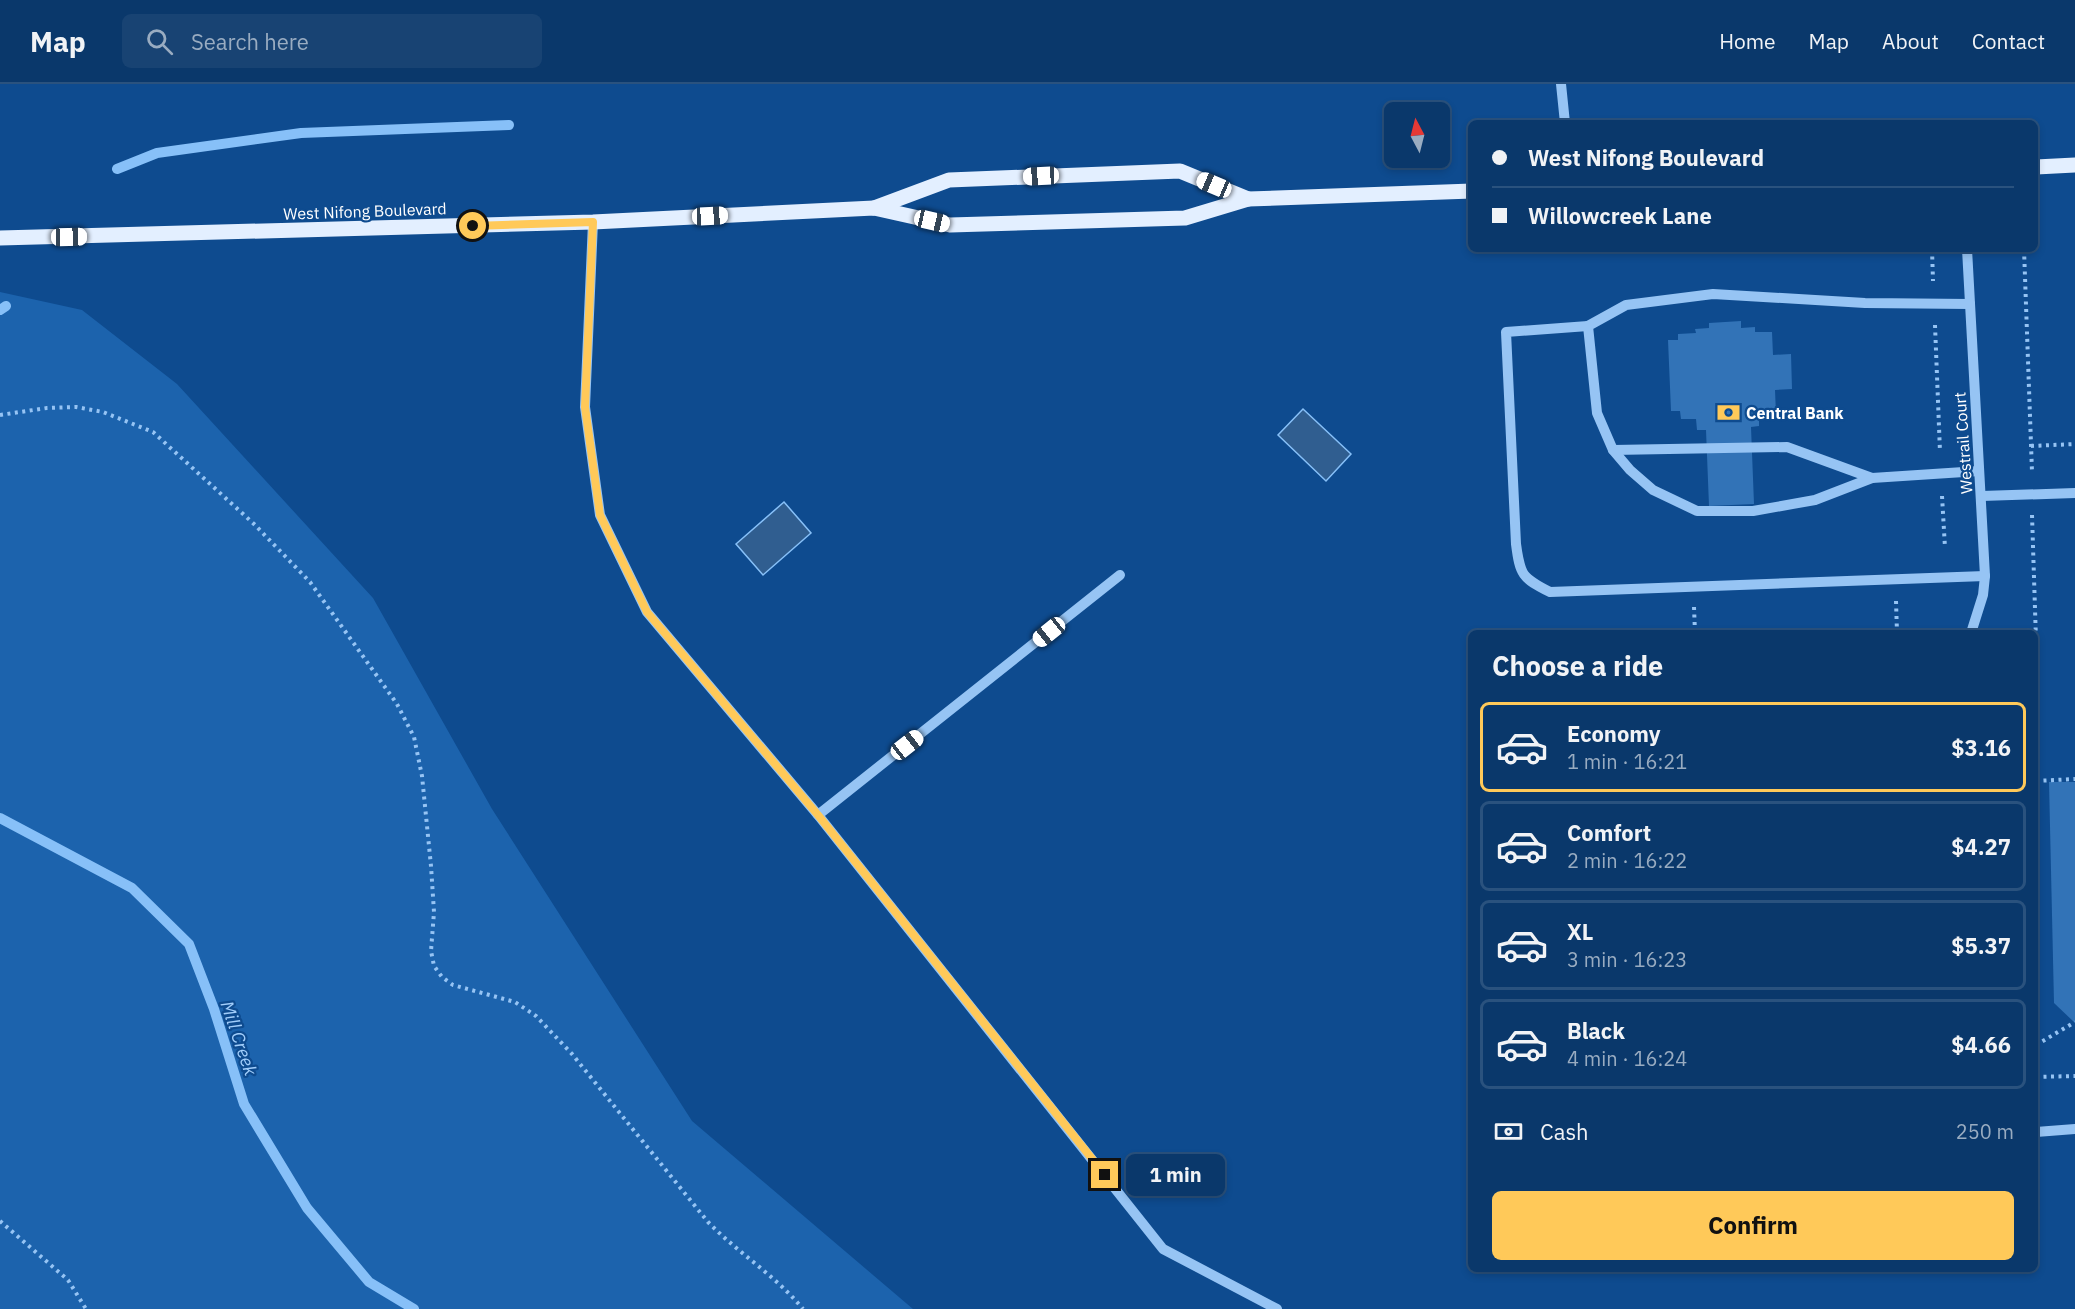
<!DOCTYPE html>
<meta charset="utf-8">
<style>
:root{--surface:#0a386b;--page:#184373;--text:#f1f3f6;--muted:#99acc1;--line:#2a527e;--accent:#ffc959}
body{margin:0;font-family:"IBM Plex Sans",sans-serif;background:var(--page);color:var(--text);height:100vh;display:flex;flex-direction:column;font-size:22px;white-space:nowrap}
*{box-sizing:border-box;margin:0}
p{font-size:20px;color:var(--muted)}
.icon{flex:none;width:33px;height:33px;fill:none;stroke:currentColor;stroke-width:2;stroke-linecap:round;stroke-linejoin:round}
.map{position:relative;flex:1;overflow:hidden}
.drawer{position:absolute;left:1468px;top:546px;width:570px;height:642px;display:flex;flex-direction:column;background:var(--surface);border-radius:9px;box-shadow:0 3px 9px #0003,0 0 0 2px var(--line)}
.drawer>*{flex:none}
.guide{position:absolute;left:1468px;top:36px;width:570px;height:132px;border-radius:9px;box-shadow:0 3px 9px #0003,0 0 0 2px var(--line);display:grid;align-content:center;height:132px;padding:0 24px;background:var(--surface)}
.needle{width:39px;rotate:353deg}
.tools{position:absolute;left:1384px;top:18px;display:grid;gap:12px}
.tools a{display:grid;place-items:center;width:66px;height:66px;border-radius:9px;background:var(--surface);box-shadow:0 3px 9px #0003,0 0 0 2px var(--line);font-size:30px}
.end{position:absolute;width:27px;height:27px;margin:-14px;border:8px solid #ffc959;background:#111;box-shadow:0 0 0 3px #111}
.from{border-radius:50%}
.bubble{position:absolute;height:42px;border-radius:9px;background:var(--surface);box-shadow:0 3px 9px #0003,0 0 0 2px var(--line);font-size:20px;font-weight:700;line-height:42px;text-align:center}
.car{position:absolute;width:18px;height:36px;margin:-18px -9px;border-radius:8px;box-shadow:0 0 4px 2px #0007;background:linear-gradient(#fff 24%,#345 0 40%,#fff 0 76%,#345 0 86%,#fff 0)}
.guide b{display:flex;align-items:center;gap:21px;height:57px;font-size:22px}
.guide b+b{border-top:2px solid var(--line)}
.guide i{width:15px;height:15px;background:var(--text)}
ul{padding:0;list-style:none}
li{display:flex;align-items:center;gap:18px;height:90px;margin:0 12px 9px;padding:0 12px;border:3px solid var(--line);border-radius:9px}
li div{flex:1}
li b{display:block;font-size:22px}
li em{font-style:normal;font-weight:700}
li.current{border-color:var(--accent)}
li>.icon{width:54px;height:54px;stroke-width:1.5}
h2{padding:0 24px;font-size:27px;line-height:72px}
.pay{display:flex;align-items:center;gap:15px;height:66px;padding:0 24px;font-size:22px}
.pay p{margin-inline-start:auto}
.cta{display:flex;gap:12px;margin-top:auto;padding:12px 24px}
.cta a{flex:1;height:69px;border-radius:9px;background:var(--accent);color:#111;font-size:24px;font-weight:700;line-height:69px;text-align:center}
header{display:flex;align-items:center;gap:36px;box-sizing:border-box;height:84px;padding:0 30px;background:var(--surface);border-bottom:2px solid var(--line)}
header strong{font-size:28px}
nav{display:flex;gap:33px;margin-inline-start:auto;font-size:21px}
.search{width:420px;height:54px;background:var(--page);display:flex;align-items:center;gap:15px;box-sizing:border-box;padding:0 21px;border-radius:9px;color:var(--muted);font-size:22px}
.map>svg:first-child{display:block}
.green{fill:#1c63ad}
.water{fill:#305e90;stroke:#87c0f8;stroke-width:1.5}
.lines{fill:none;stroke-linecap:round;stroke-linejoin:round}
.stream{stroke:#87c0f8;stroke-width:10}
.building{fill:#3273b7}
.path{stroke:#96c4f4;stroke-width:4;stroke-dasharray:3 4.5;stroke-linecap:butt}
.minor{stroke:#96c4f4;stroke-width:10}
.major{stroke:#e3efff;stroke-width:15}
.route{stroke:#ffc959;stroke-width:8}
.labels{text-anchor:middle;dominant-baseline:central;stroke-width:4.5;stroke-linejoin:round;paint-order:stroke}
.street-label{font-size:16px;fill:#fff;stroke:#0e4b8f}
.poi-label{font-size:16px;font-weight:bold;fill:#fff;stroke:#0e4b8f;text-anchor:start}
.water-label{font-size:18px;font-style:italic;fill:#a2cefb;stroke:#0e4b8f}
</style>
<header>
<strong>Map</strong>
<div class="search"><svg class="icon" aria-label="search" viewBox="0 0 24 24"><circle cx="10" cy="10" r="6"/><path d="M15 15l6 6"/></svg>Search here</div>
<nav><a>Home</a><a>Map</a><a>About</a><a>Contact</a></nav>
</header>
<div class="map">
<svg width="2075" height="1225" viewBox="0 0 2075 1225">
<rect width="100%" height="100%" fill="#0e4b8f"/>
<path class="green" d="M 0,208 L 82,226 L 177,300 L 373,514 L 492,725 L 692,1037 L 913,1225 L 0,1225 Z"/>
<g class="water">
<path d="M 1303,325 L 1351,370 L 1326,397 L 1278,351 Z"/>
<path d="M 784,418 L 811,449 L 763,491 L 736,460 Z"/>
</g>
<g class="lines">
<g class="stream">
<path d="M 117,85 L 157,69 L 301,49 L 509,41"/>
<path d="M 0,226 L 6,222"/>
<path d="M 0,734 L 132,804 L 189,860 L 214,925 L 244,1020 L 307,1124 L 369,1198 L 414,1225"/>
</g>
</g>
<g class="building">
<path d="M 1741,237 L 1741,244 L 1755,243 L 1755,248 L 1772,248 L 1773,271 L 1791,270 L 1792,305 L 1775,306 L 1776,330 L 1759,331 L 1759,342 L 1751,343 L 1754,420 L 1709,422 L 1706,346 L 1697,346 L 1696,335 L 1681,335 L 1680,327 L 1671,327 L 1668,256 L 1678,256 L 1678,250 L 1696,249 L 1695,245 L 1709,244 L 1709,239 Z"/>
<path d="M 2049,698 L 2075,698 L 2075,939 L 2054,919 Z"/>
</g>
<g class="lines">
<g class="path">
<path d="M 1932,165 L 1933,197"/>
<path d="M 2024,165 L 2032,388"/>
<path d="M 1935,241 L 1940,368"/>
<path d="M 0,331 L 47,324 L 76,323 L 103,328 L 153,348 L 254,440 L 310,498 L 397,620 L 414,653 L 422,692 L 431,782 L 434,828 L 431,867 L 434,882 L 442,893 L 453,901 L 515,918 L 536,932 L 572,970 L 708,1138 C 738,1169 776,1192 803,1225"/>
<path d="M 2031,362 L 2075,360"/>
<path d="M 1942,412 L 1945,464"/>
<path d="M 2032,431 L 2036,556"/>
<path d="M 1896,517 L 1897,549"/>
<path d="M 1694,523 L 1695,549"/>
<path d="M 1818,549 L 1897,546"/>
<path d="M 2036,697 L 2075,695"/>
<path d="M 2036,961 L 2075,938"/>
<path d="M 2036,993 L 2075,992"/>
<path d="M 0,1137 L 68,1196 L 86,1225"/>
</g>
<g class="minor">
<path d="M 1561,0 L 1565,39"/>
<path d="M 593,138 L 585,323 L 600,431 L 647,528 L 818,731 L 1163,1165 L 1277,1225"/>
<path d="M 1967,165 L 1985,492 L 1983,511 L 1971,549"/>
<path d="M 1970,220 L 1865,219 L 1713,210 L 1626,221 L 1588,242 L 1597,329 L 1613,366 L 1630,386 L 1653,406 L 1697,427 L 1753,427 L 1815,416 L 1872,394 L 1979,387"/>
<path d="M 1588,242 L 1506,248 L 1516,460 C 1520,491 1522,494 1550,508 L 1985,492"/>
<path d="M 1613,366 L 1787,363 L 1872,394"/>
<path d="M 1982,412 L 2075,409"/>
<path d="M 818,731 L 1120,491"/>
<path d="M 2036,1048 L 2075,1045"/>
</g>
<g class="major">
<path d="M 2036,83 L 2075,81"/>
<path d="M 874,124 L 949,96 L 1180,87 L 1248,115"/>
<path d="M 0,154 L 593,138 L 874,124 L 950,141 L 1185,134 L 1248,115 L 1472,107"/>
</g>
</g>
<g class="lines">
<path class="route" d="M 473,142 L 593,138 L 585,323 L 600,431 L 647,528 L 818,731 L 1105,1091"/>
</g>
<defs>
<symbol id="bank-bare" viewBox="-9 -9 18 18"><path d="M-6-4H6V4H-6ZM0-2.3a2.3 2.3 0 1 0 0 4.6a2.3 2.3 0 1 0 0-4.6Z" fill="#ffc959" stroke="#0e4b8f" stroke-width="2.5" paint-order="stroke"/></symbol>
</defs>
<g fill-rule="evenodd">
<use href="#bank-bare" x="1712" y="312" width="33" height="33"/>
</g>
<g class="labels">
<g class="street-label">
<text transform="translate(365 127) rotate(-2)">West Nifong Boulevard</text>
<text transform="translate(1963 359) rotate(-94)">Westrail Court</text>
</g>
<g class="poi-label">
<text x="1746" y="329">Central Bank</text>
</g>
<g class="water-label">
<text transform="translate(239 954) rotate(71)">Mill Creek</text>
</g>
</g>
</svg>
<div class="tools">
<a><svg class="needle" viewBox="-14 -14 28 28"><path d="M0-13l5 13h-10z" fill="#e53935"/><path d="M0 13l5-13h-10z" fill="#99acc1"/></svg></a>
</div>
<i class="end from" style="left:473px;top:142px"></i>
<i class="end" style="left:1105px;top:1091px"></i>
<div class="bubble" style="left:1126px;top:1070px;width:99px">1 min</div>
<i class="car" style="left:1041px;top:92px;rotate:267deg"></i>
<i class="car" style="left:1214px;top:101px;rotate:293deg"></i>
<i class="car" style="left:710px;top:132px;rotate:87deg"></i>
<i class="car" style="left:932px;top:137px;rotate:103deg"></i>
<i class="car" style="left:69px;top:153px;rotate:89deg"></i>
<i class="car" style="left:1049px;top:548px;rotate:231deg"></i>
<i class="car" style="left:907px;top:661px;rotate:52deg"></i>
<div class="guide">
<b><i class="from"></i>West Nifong Boulevard</b>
<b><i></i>Willowcreek Lane</b>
</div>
<section class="drawer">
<h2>Choose a ride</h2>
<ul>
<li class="current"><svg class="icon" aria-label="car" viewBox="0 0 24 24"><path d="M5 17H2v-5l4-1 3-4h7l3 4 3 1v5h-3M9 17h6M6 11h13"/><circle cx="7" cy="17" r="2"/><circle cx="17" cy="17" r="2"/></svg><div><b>Economy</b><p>1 min · 16:21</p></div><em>$3.16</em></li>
<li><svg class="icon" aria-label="car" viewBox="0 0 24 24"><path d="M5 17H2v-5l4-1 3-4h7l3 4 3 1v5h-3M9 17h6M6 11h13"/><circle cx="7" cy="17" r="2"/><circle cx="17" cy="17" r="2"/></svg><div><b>Comfort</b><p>2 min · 16:22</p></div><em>$4.27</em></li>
<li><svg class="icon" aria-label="car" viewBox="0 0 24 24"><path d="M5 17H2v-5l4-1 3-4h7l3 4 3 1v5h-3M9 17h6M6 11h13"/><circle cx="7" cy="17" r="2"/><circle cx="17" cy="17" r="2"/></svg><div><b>XL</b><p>3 min · 16:23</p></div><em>$5.37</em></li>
<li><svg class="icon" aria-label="car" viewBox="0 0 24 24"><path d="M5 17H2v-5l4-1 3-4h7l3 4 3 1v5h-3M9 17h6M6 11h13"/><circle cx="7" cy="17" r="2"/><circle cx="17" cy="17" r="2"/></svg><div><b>Black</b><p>4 min · 16:24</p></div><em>$4.66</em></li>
</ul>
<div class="pay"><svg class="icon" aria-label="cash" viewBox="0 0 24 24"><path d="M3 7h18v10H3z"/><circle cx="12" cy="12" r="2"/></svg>Cash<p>250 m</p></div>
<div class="cta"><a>Confirm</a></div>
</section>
</div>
